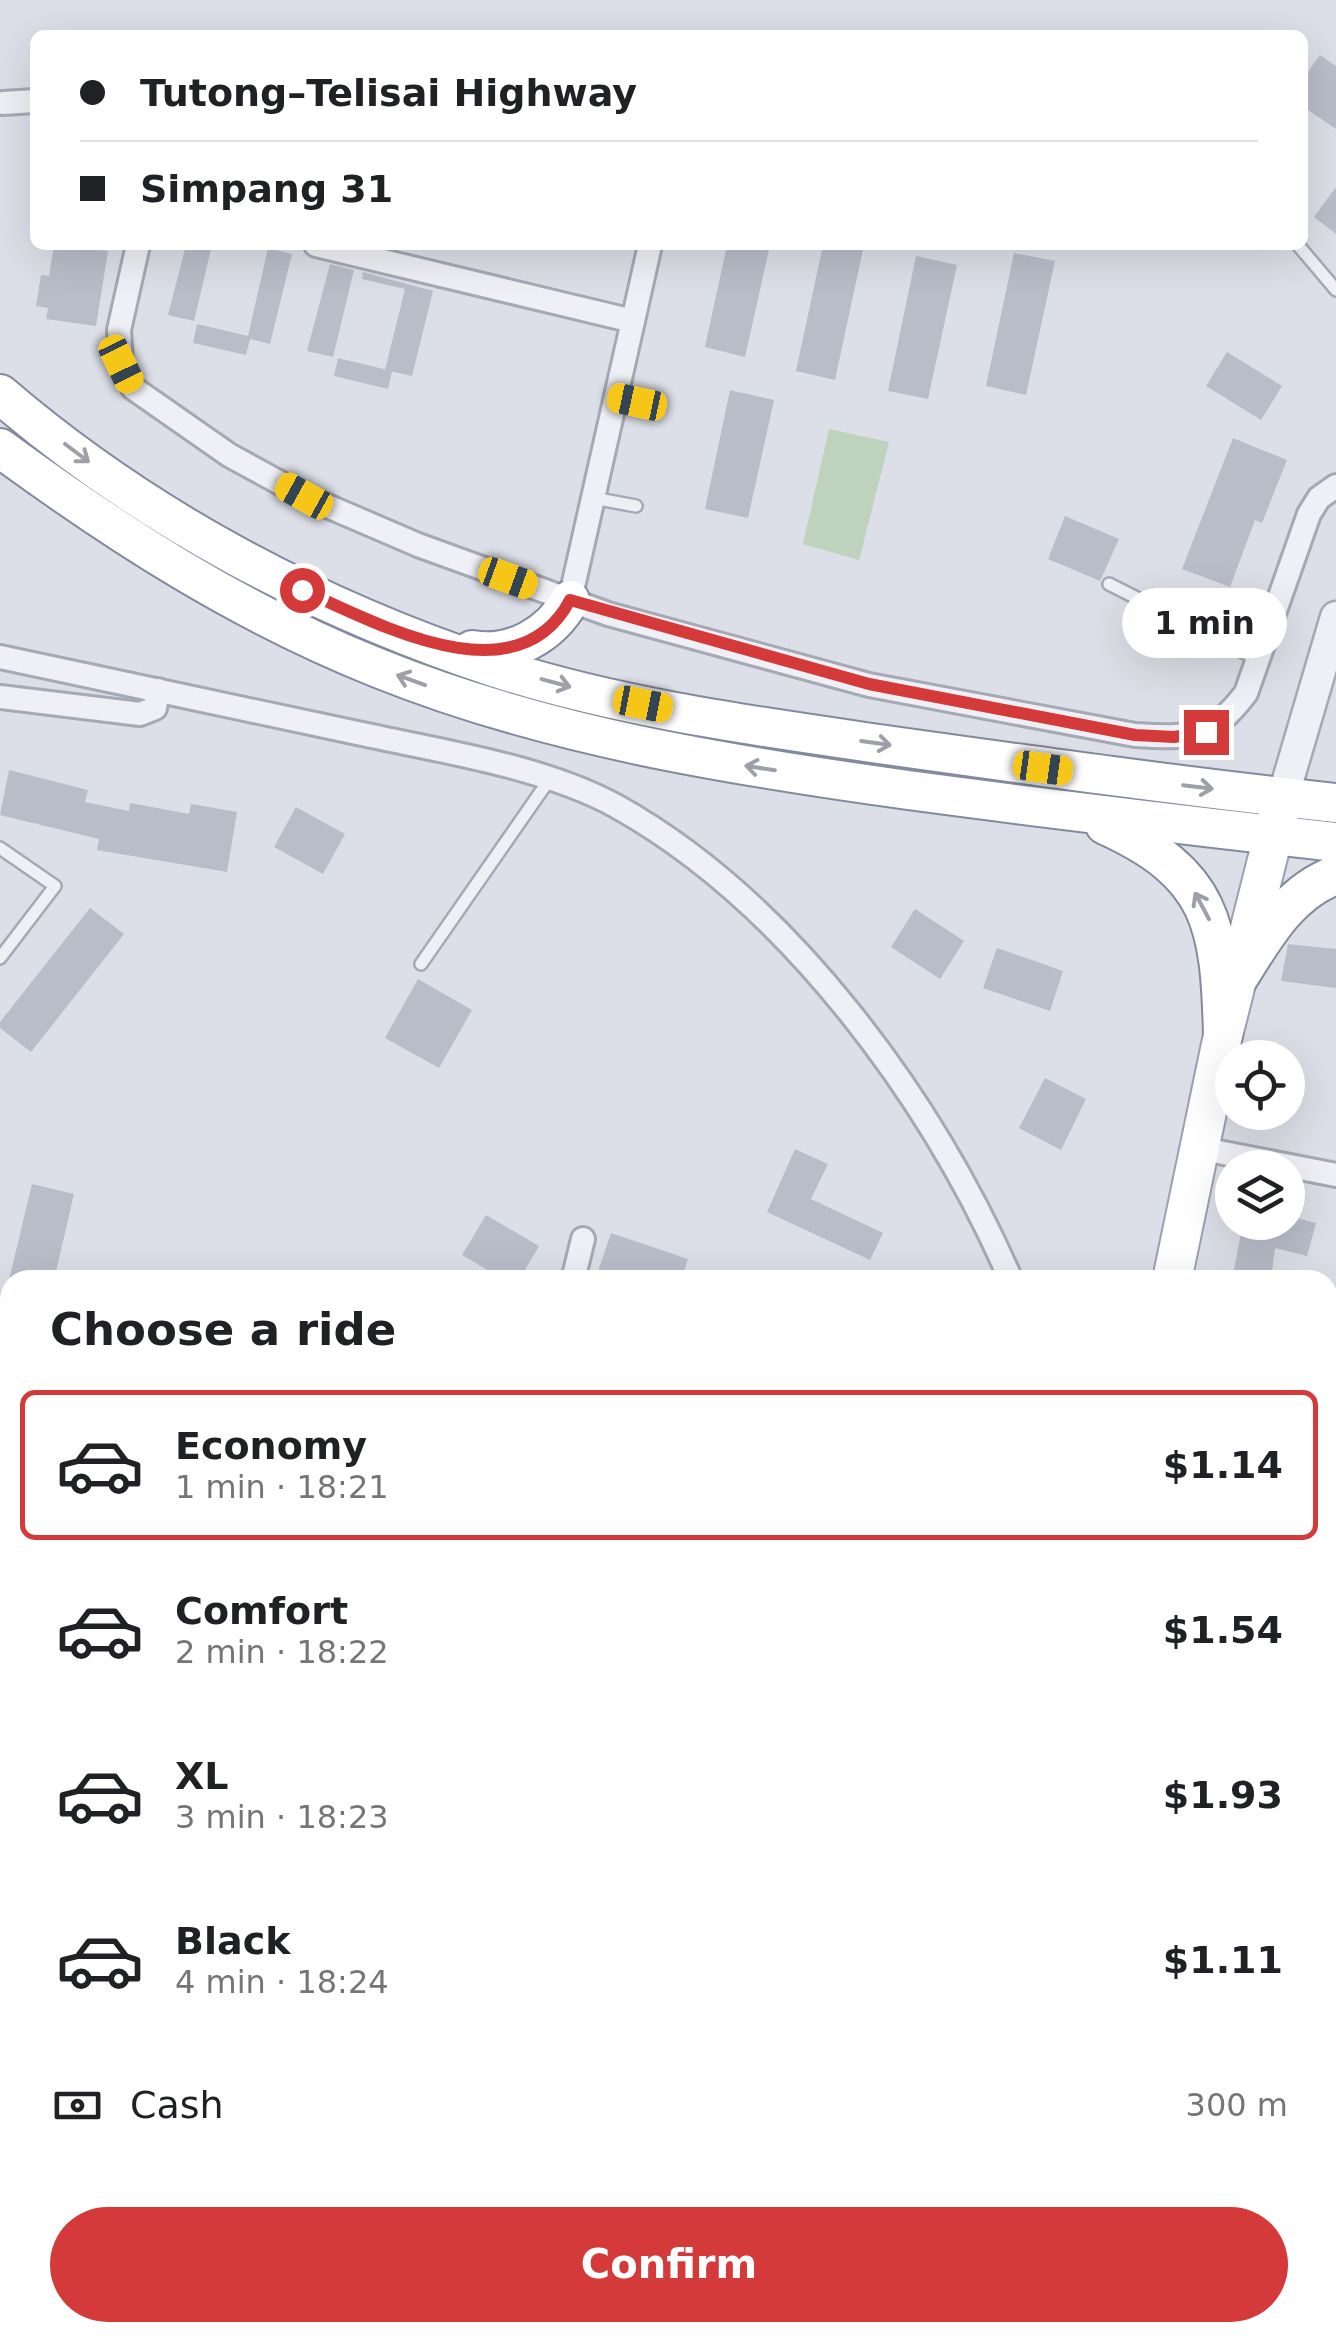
<!DOCTYPE html>
<meta charset="utf-8">
<style>
:root{--surface:#fff;--page:#f6f6f6;--text:#202124;--muted:#757577;--line:#e0e0e0;--accent:#d43a3a}
body{margin:0;font-family:"DejaVu Sans",sans-serif;background:var(--page);color:var(--text);height:100vh;display:flex;flex-direction:column;font-size:38px;white-space:nowrap}
*{box-sizing:border-box;margin:0}
p{font-size:32px;color:var(--muted)}
.icon{flex:none;width:55px;height:55px;fill:none;stroke:currentColor;stroke-width:2;stroke-linecap:round;stroke-linejoin:round}
.map{position:relative;flex:1;overflow:hidden}
.side{position:absolute;left:0px;top:1270px;width:1338px;height:1072px;display:flex;flex-direction:column;background:var(--surface);border-radius:30px 30px 0 0;box-shadow:0 10px 40px #0002}
.side>*{flex:none}
.guide{position:absolute;left:30px;top:30px;width:1278px;height:220px;border-radius:15px;box-shadow:0 10px 40px #0002;display:grid;align-content:center;height:220px;padding:0 50px;background:var(--surface)}
.tools{position:absolute;left:1215px;top:1040px;display:grid;gap:20px}
.tools a{display:grid;place-items:center;width:90px;height:90px;border-radius:50%;background:var(--surface);box-shadow:0 10px 40px #0002;font-size:50px}
.end{position:absolute;width:45px;height:45px;margin:-22px;border:12px solid #d43a3a;background:#fff;box-shadow:0 0 0 5px #fff}
.from{border-radius:50%}
.bubble{position:absolute;height:70px;border-radius:35px;background:var(--surface);box-shadow:0 10px 40px #0002;font-size:32px;font-weight:600;line-height:70px;text-align:center}
.car{position:absolute;width:30px;height:60px;margin:-30px -15px;border-radius:12px;box-shadow:0 0 8px 2px #0007;background:linear-gradient(#f5c518 24%,#345 0 40%,#f5c518 0 76%,#345 0 86%,#f5c518 0)}
.guide b{display:flex;align-items:center;gap:35px;height:95px;font-size:38px}
.guide b+b{border-top:2px solid var(--line)}
.guide i{width:25px;height:25px;background:var(--text)}
ul{padding:0;list-style:none}
li{display:flex;align-items:center;gap:30px;height:150px;margin:0 20px 15px;padding:0 30px;border:5px solid transparent;border-radius:15px}
li div{flex:1}
li b{display:block;font-size:38px}
li em{font-style:normal;font-weight:600}
li.current{border-color:var(--accent)}
li>.icon{width:90px;height:90px;stroke-width:1.5}
h2{padding:0 50px;font-size:45px;line-height:120px}
.pay{display:flex;align-items:center;gap:25px;height:110px;padding:0 50px;font-size:38px}
.pay p{margin-inline-start:auto}
.action{display:flex;gap:20px;margin-top:auto;padding:20px 50px}
.action a{flex:1;height:115px;border-radius:60px;background:var(--accent);color:#fff;font-size:40px;font-weight:600;line-height:115px;text-align:center}
.map>svg:first-child{display:block}
.pitch{fill:#bfd2bd}
.building{fill:#b9bdca}
.lines{fill:none;stroke-linecap:round;stroke-linejoin:round}
.service-casing{stroke:#a5a9b4;stroke-width:16}
.minor-casing{stroke:#a5a9b4;stroke-width:28}
.tertiary-casing{stroke:#a5a9b4;stroke-width:35}
.primary-casing{stroke:#9ba1b3;stroke-width:42}
.trunk-casing{stroke:#838a9e;stroke-width:42}
.service{stroke:#eff0f5;stroke-width:11}
.minor{stroke:#eff0f5;stroke-width:22}
.tertiary{stroke:#eff0f5;stroke-width:30}
.primary{stroke:#fff;stroke-width:38}
.trunk{stroke:#fff;stroke-width:38}
.oneway{stroke:#9da0a8}
.route{stroke:#d43a3a;stroke-width:12}
</style>
<div class="map">
<svg width="1336" height="2341" viewBox="0 0 1336 2341">
<rect width="100%" height="100%" fill="#dcdfe7"/>
<path class="pitch" d="M 829,429 L 889,442 L 859,560 L 803,544 Z"/>
<g class="building">
<path d="M 1320,55 L 1336,66 L 1336,129 L 1302,106 L 1302,80 Z"/>
<path d="M 1336,187 L 1336,234 L 1314,217 Z"/>
<path d="M 54,245 L 108,251 L 96,326 L 46,319 L 48,308 L 36,306 L 41,275 L 49,276 Z"/>
<path d="M 186,245 L 212,245 L 194,321 L 168,315 Z"/>
<path d="M 727,245 L 770,245 L 745,357 L 705,347 Z"/>
<path d="M 823,245 L 864,245 L 835,380 L 796,371 Z"/>
<path d="M 268,248 L 292,254 L 270,344 L 250,339 L 246,355 L 193,343 L 197,324 L 248,336 Z"/>
<path d="M 1014,253 L 1055,261 L 1026,395 L 986,386 Z"/>
<path d="M 916,256 L 957,265 L 928,399 L 888,391 Z"/>
<path d="M 330,264 L 354,270 L 333,357 L 307,351 Z"/>
<path d="M 363,272 L 433,291 L 412,376 L 385,370 L 405,289 L 362,279 Z"/>
<path d="M 1227,352 L 1282,386 L 1261,420 L 1206,386 Z"/>
<path d="M 338,358 L 392,371 L 388,389 L 334,376 Z"/>
<path d="M 730,390 L 774,400 L 748,518 L 705,509 Z"/>
<path d="M 1233,438 L 1287,460 L 1262,523 L 1255,520 L 1230,587 L 1182,569 Z"/>
<path d="M 1065,516 L 1119,539 L 1100,581 L 1048,559 Z"/>
<path d="M 9,770 L 88,790 L 85,802 L 129,811 L 130,803 L 189,814 L 191,804 L 237,812 L 227,872 L 97,850 L 99,839 L 0,815 Z"/>
<path d="M 296,807 L 345,834 L 323,874 L 274,847 Z"/>
<path d="M 90,908 L 124,934 L 31,1052 L 0,1028 L 0,1022 Z"/>
<path d="M 915,909 L 964,941 L 940,979 L 891,947 Z"/>
<path d="M 1288,944 L 1336,949 L 1336,988 L 1281,981 Z"/>
<path d="M 997,948 L 1063,971 L 1050,1011 L 983,988 Z"/>
<path d="M 418,979 L 472,1010 L 439,1068 L 385,1038 Z"/>
<path d="M 1045,1078 L 1086,1099 L 1061,1150 L 1019,1128 Z"/>
<path d="M 795,1149 L 828,1164 L 811,1199 L 883,1233 L 870,1260 L 767,1212 Z"/>
<path d="M 32,1184 L 74,1194 L 54,1280 L 9,1280 Z"/>
<path d="M 486,1215 L 539,1246 L 519,1280 L 505,1280 L 462,1255 Z"/>
<path d="M 1288,1216 L 1316,1223 L 1307,1256 L 1275,1248 L 1271,1280 L 1232,1280 L 1243,1222 L 1288,1222 Z"/>
<path d="M 611,1233 L 688,1259 L 681,1280 L 595,1280 Z"/>
</g>
<g class="lines">
<defs>
<g id="service">
<path d="M 1298,245 L 1336,290"/>
<path d="M 616,397 L 658,406"/>
<path d="M 593,498 L 636,506"/>
<path d="M 1109,584 L 1259,660"/>
<path d="M 0,848 L 55,886 L 0,958"/>
<path d="M 421,964 L 549,780"/>
<path d="M 1132,2332 L 1140,2341"/>
<path d="M 1258,2332 L 1263,2341"/>
<path d="M 628,2334 L 646,2341"/>
<path d="M 1105,2341 L 1114,2332"/>
</g>
<g id="minor">
<path d="M 3,103 L 35,101"/>
<path d="M 138,245 L 119,330 L 121,363 L 133,388 L 229,455 L 304,496 L 418,545 L 608,614 L 869,685 L 1135,735 C 1190,738 1211,739 1246,693 L 1309,514 L 1319,498 L 1336,486"/>
<path d="M 316,245 L 633,321 L 570,600"/>
<path d="M 633,321 L 650,245"/>
<path d="M 0,657 C 121,682 241,709 362,734 C 441,751 545,767 616,806 C 790,903 933,1101 1011,1280"/>
<path d="M 0,697 L 140,714 L 155,708 L 158,690"/>
<path d="M 1198,1148 L 1336,1175"/>
<path d="M 573,1280 L 583,1239"/>
<path d="M 1328,1439 L 1336,1440"/>
<path d="M 0,1482 L 10,1484"/>
<path d="M 1328,2076 L 1336,2072"/>
</g>
<path id="tertiary" d="M 1283,797 L 1336,617"/>
<g id="primary">
<path d="M 1172,1280 L 1223,1035 L 1281,805"/>
<path d="M 931,2341 L 934,2332"/>
</g>
<g id="trunk">
<path d="M 0,394 C 143,517 315,608 493,667 C 619,708 755,726 886,745 C 1036,766 1186,787 1336,803"/>
<path d="M 0,448 C 119,535 240,613 378,668 C 547,736 728,765 908,790 C 1050,809 1193,826 1336,842"/>
<path d="M 472,650 C 511,657 551,635 570,600"/>
<path d="M 1105,825 C 1213,874 1220,924 1223,1035"/>
<path d="M 1237,980 C 1264,938 1287,893 1336,875"/>
</g>
</defs>
<use href="#service" class="service-casing"/>
<use href="#minor" class="minor-casing"/>
<use href="#tertiary" class="tertiary-casing"/>
<use href="#primary" class="primary-casing"/>
<use href="#trunk" class="trunk-casing"/>
<use href="#service" class="service"/>
<use href="#minor" class="minor"/>
<use href="#tertiary" class="tertiary"/>
<use href="#primary" class="primary"/>
<use href="#trunk" class="trunk"/>
</g>
<defs><path id="oneway-shaft" d="M-6 0H5M1.5-3L5.5 0L1.5 3" fill="none" stroke-width="1.6" stroke-linecap="round" stroke-linejoin="round" transform="scale(2.5)"/></defs>
<g class="oneway">
<use href="#oneway-shaft" transform="translate(77 453) rotate(37)"/>
<use href="#oneway-shaft" transform="translate(411 680) rotate(-160)"/>
<use href="#oneway-shaft" transform="translate(556 683) rotate(15)"/>
<use href="#oneway-shaft" transform="translate(876 743) rotate(8)"/>
<use href="#oneway-shaft" transform="translate(760 768) rotate(-171)"/>
<use href="#oneway-shaft" transform="translate(1198 787) rotate(7)"/>
<use href="#oneway-shaft" transform="translate(1202 906) rotate(-118)"/>
</g>
<g class="lines">
<path class="route" d="M 302,590 C 376,623 517,701 570,600 L 869,684 L 1135,735 L 1174,737 L 1206,732"/>
</g>
</svg>
<div class="tools">
<a><svg class="icon" aria-label="locate" viewBox="0 0 24 24"><circle cx="12" cy="12" r="6"/><path d="M12 2v4M12 18v4M2 12h4M18 12h4"/></svg></a>
<a><svg class="icon" aria-label="layers" viewBox="0 0 24 24"><path d="M12 4l9 5-9 5-9-5zM3 14l9 5 9-5"/></svg></a>
</div>
<i class="end from" style="left:302px;top:590px"></i>
<i class="end" style="left:1206px;top:732px"></i>
<div class="bubble" style="left:1122px;top:588px;width:165px">1 min</div>
<i class="car" style="left:121px;top:364px;rotate:154deg"></i>
<i class="car" style="left:637px;top:402px;rotate:282deg"></i>
<i class="car" style="left:304px;top:496px;rotate:299deg"></i>
<i class="car" style="left:508px;top:578px;rotate:110deg"></i>
<i class="car" style="left:643px;top:704px;rotate:101deg"></i>
<i class="car" style="left:1043px;top:768px;rotate:98deg"></i>
<div class="guide">
<b><i class="from"></i>Tutong–Telisai Highway</b>
<b><i></i>Simpang 31</b>
</div>
<section class="side">
<h2>Choose a ride</h2>
<ul>
<li class="current"><svg class="icon" aria-label="car" viewBox="0 0 24 24"><path d="M5 17H2v-5l4-1 3-4h7l3 4 3 1v5h-3M9 17h6M6 11h13"/><circle cx="7" cy="17" r="2"/><circle cx="17" cy="17" r="2"/></svg><div><b>Economy</b><p>1 min · 18:21</p></div><em>$1.14</em></li>
<li><svg class="icon" aria-label="car" viewBox="0 0 24 24"><path d="M5 17H2v-5l4-1 3-4h7l3 4 3 1v5h-3M9 17h6M6 11h13"/><circle cx="7" cy="17" r="2"/><circle cx="17" cy="17" r="2"/></svg><div><b>Comfort</b><p>2 min · 18:22</p></div><em>$1.54</em></li>
<li><svg class="icon" aria-label="car" viewBox="0 0 24 24"><path d="M5 17H2v-5l4-1 3-4h7l3 4 3 1v5h-3M9 17h6M6 11h13"/><circle cx="7" cy="17" r="2"/><circle cx="17" cy="17" r="2"/></svg><div><b>XL</b><p>3 min · 18:23</p></div><em>$1.93</em></li>
<li><svg class="icon" aria-label="car" viewBox="0 0 24 24"><path d="M5 17H2v-5l4-1 3-4h7l3 4 3 1v5h-3M9 17h6M6 11h13"/><circle cx="7" cy="17" r="2"/><circle cx="17" cy="17" r="2"/></svg><div><b>Black</b><p>4 min · 18:24</p></div><em>$1.11</em></li>
</ul>
<div class="pay"><svg class="icon" aria-label="cash" viewBox="0 0 24 24"><path d="M3 7h18v10H3z"/><circle cx="12" cy="12" r="2"/></svg>Cash<p>300 m</p></div>
<div class="action"><a>Confirm</a></div>
</section>
</div>
